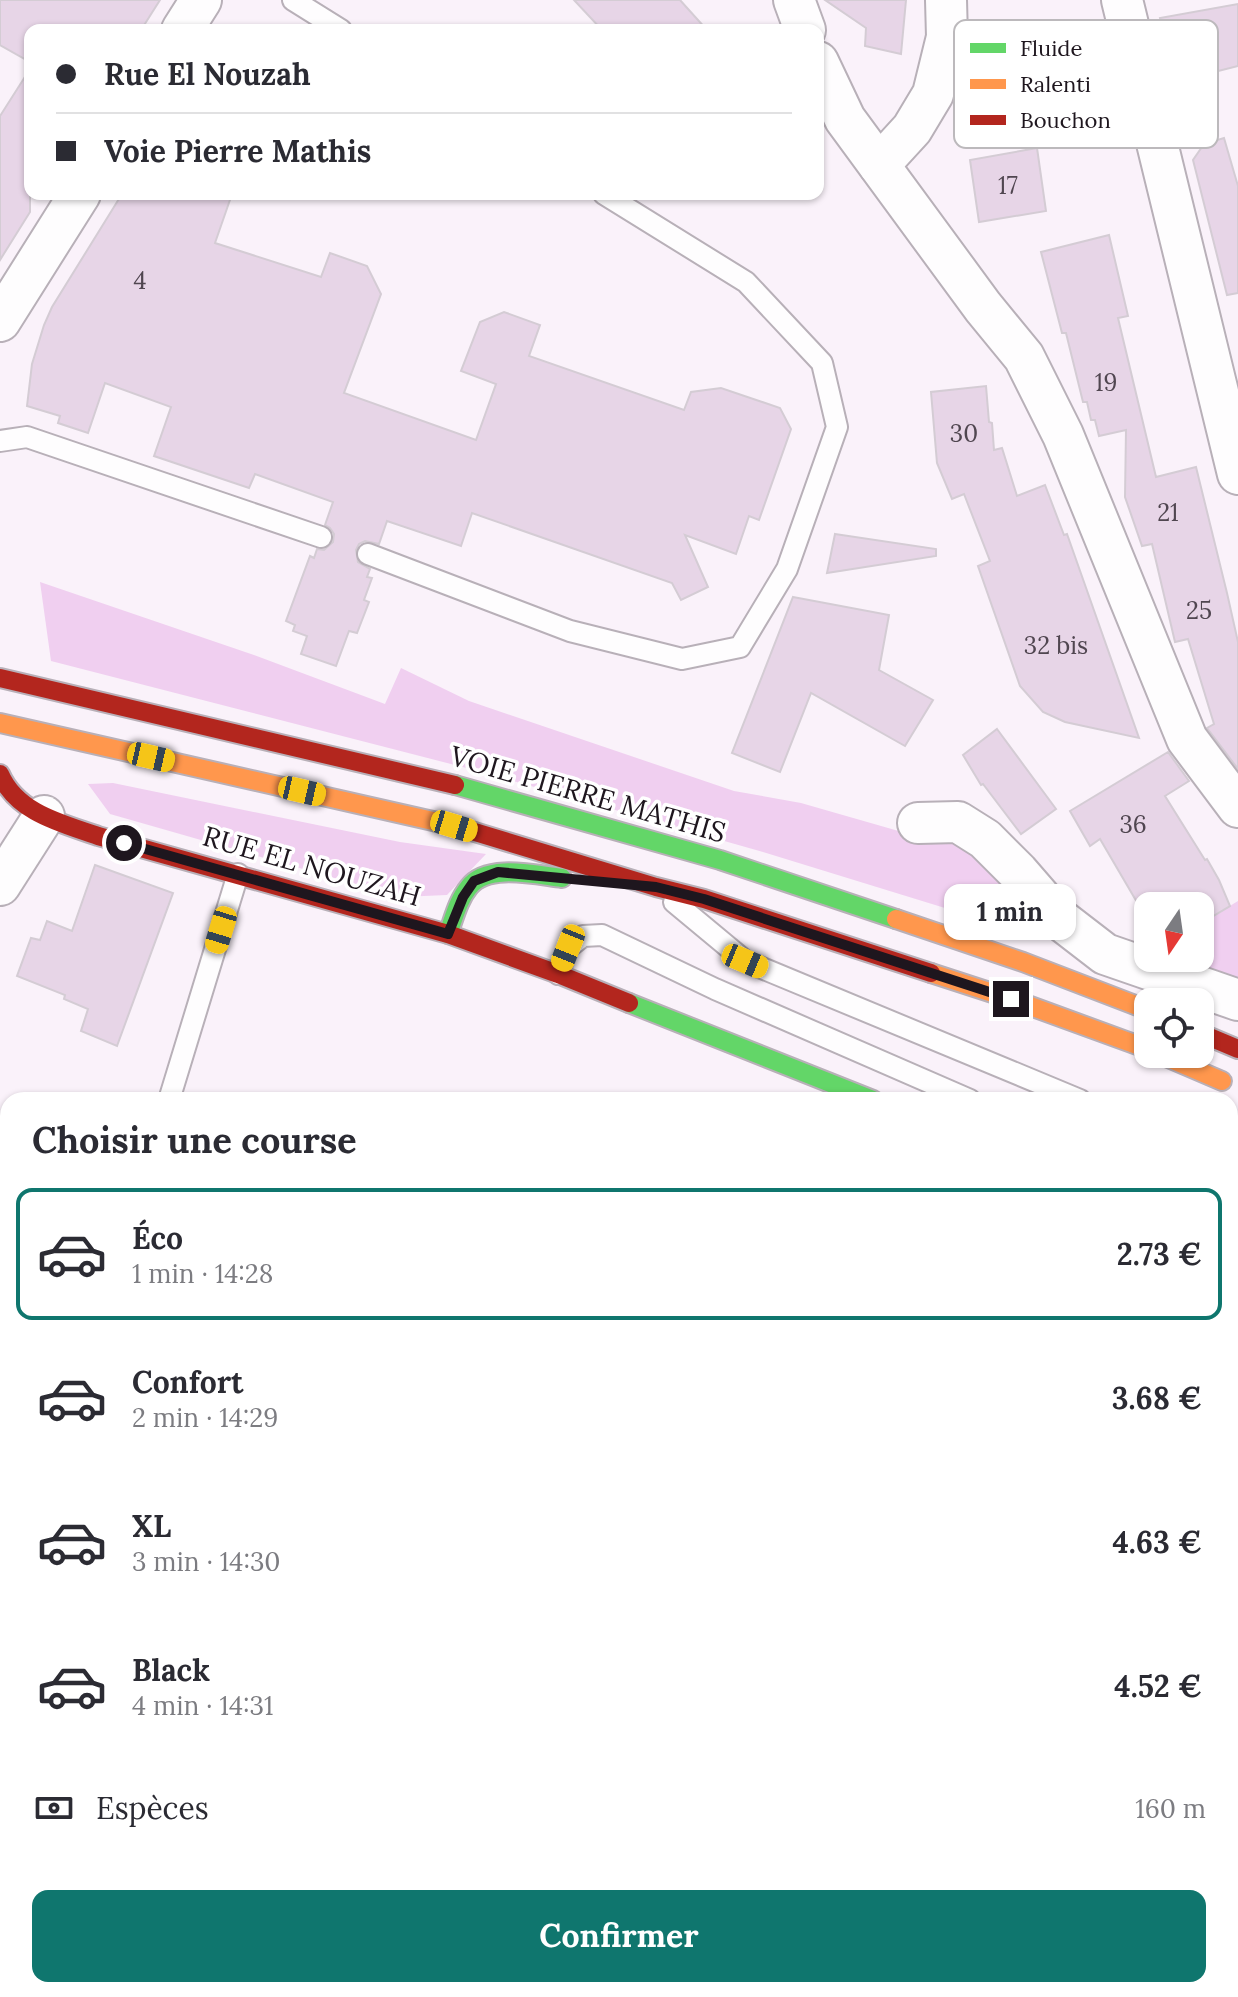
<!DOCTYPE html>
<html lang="fr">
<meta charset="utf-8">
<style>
:root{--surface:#fff;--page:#f7f7f7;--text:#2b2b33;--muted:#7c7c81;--line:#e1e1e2;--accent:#0f766e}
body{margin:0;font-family:Lora,serif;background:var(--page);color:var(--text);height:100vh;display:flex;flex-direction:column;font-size:30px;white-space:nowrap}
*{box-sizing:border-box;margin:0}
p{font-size:26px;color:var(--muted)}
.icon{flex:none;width:44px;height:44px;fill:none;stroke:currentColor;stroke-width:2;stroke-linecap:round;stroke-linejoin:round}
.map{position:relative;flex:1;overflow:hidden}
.panel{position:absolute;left:0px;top:1092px;width:1238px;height:906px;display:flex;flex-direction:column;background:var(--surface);border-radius:24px 24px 0 0;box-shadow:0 2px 6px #0004}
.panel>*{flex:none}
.banner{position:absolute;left:24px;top:24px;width:800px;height:176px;border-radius:16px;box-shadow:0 2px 6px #0004;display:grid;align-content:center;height:176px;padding:0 32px;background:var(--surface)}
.needle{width:52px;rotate:193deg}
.fabs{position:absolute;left:1134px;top:892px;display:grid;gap:16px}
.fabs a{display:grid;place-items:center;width:80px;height:80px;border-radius:16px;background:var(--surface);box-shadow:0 2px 6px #0004;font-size:40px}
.end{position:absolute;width:36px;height:36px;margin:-18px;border:10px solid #1e161e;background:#fff;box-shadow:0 0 0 4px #fff}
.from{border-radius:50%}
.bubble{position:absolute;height:56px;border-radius:16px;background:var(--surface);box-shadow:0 2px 6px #0004;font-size:26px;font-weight:800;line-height:56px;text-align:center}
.car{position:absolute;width:24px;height:48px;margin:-24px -12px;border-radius:10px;box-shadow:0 0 6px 2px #0007;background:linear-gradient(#f5c518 24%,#345 0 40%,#f5c518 0 76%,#345 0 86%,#f5c518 0)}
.banner b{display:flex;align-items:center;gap:28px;height:76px;font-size:30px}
.banner b+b{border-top:2px solid var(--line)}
.banner i{width:20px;height:20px;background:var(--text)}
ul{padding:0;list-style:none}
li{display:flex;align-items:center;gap:24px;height:132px;margin:0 16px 12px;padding:0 16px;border:4px solid transparent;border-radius:16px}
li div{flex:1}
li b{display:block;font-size:30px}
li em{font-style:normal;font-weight:800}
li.on{border-color:var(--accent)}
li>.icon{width:72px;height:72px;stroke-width:1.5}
h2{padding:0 32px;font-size:36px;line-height:96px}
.pay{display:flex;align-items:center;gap:20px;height:88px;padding:0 32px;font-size:30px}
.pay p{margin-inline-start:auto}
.button{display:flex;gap:16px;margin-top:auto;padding:16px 32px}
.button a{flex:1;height:92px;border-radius:16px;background:var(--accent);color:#fff;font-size:32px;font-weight:800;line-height:92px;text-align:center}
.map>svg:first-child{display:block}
.green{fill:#f0cff0}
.building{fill:#e7d5e7;stroke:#d4ccd4;stroke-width:2}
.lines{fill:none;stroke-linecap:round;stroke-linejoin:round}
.lane-casing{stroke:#b8b0b8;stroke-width:24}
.street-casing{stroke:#b8b0b8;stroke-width:44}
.fast-casing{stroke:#b8b0b8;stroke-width:22}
.slow-casing{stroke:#b8b0b8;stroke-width:22}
.jam-casing{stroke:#b8b0b8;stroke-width:22}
.path{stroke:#d5d3d5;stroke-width:5;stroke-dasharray:2 6;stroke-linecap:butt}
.lane{stroke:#fefdfe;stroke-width:20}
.street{stroke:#fefdfe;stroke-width:40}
.fast{stroke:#63d668;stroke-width:18}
.slow{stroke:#ff974d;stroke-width:18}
.jam{stroke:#b3261e;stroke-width:18}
.route{stroke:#1e161e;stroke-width:10}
.labels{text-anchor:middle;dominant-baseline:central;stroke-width:7;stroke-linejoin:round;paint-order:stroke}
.number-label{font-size:24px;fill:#504650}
.street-label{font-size:28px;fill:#1e161e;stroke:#fff}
.key{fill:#fff;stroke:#bcb9bc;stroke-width:2}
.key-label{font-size:22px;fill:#1e161e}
</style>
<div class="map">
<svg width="1238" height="1997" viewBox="0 0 1238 1997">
<rect width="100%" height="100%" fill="#faf2fa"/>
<g class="green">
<path d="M 40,582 L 251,654 L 385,704 L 401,668 L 469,701 L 734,791 L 801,803 L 909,834 L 960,835 L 1061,939 L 1042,938 L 763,852 L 482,772 L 51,661 Z"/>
<path d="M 113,783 L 400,842 L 486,854 L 447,895 L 401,897 L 110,814 L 88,784 Z"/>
<path d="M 1238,901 L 1238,991 L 1155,958 L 1200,958 L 1200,924 Z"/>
<path d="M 1230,1243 L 1238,1247 L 1238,1416 L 1230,1417 Z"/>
</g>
<g class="building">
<path d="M 0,0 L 160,0 L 141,30 L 30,30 L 30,62 L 0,45 Z"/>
<path d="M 574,0 L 680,0 L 707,30 L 602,30 Z"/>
<path d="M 825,0 L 906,0 L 901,54 L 865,46 L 866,28 Z"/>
<path d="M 1238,4 L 1238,66 L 1175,82 L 1160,18 Z"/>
<path d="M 30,69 L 30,212 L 0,260 L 0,116 Z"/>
<path d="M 1224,138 L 1238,186 L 1238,293 L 1227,295 L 1193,160 L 1204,144 Z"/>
<path d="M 1037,148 L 1046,211 L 979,222 L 970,160 Z"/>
<path d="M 122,194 L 232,194 L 215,243 L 321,277 L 330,253 L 367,266 L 381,294 L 344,393 L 476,440 L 496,384 L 461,371 L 480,322 L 504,312 L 540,325 L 529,356 L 684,410 L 691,392 L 721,388 L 780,408 L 791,429 L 759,520 L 749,516 L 736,554 L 685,535 L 708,587 L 681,600 L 672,583 L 472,513 L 461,546 L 387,521 L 379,544 L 365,541 L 359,544 L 356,550 L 358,562 L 370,569 L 367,577 L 372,578 L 364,600 L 369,602 L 357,633 L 349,631 L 336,666 L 301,654 L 307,636 L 293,631 L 295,625 L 286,621 L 310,556 L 314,558 L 317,549 L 324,550 L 333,542 L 334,534 L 330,528 L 325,525 L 333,502 L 255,474 L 249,488 L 154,456 L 171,407 L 105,383 L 88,433 L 58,423 L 60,416 L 27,406 L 32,364 L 44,325 L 52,307 Z"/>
<path d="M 1109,235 L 1128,316 L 1118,318 L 1156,477 L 1196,467 L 1227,593 L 1238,642 L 1238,769 L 1207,728 L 1214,724 L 1188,639 L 1175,642 L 1152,544 L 1142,546 L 1125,497 L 1126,430 L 1099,436 L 1095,420 L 1091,420 L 1087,402 L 1083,402 L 1066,333 L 1062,333 L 1041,252 Z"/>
<path d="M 986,386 L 989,422 L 992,423 L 994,450 L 1002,448 L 1017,496 L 1045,485 L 1064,535 L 1067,534 L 1139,738 L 1065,722 L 1043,712 L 1020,686 L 978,566 L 990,561 L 964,494 L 952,499 L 937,463 L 931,392 Z"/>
<path d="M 835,534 L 936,549 L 936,556 L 827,573 Z"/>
<path d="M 793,597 L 889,615 L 879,670 L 933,700 L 905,746 L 811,693 L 780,772 L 732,753 Z"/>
<path d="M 997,729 L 1056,809 L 1021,834 L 983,784 L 981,785 L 963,755 Z"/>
<path d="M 1168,752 L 1189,781 L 1165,796 L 1205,860 L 1207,859 L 1219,880 L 1230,906 L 1200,924 L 1200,906 L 1148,906 L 1148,921 L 1100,839 L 1090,846 L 1070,811 Z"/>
<path d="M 95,865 L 173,893 L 117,1046 L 81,1031 L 88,1009 L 64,999 L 65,995 L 17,976 L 31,938 L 40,940 L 47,921 L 72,931 Z"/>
</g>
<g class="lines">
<defs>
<g id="lane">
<path d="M 293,0 L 341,30"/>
<path d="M 0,441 L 27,437 L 321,537"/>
<path d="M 368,554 L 570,631 L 682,659 L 740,647 L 787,569 L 837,427 L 822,363 L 746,282 L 604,194"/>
<path d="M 674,902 L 745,961 L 1080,1100"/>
<path d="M 558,974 L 568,948 L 583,936 L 602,935 L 715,989 L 970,1100"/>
<path d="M 169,1100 L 238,874"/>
<path d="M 0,1271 L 8,1268"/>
<path d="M 1230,1756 L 1238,1756"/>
<path d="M 1230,1829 L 1238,1830"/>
</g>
<g id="street">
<path d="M 794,0 L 805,30"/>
<path d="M 1122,0 L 1238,474"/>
<path d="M 182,30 L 201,0"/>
<path d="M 818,62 L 845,119 L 983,307 L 1024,357 L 1063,435 L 1187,739 L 1238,807"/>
<path d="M 879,165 L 912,129 L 933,94 L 947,37 L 946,0"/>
<path d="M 0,321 L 80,194"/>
<path d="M 918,823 L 958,822 L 985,839 L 1018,872 L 1057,917 L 1105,954 L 1238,1000"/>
<path d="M 0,885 L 44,816"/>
<path d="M 0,1371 L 8,1389"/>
<path d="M 0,1581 L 8,1560"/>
<path d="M 129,1990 L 129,1997"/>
<path d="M 677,1990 L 685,1997"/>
</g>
<g id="fast">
<path d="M 455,785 L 720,860 L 896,919"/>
<path d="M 448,934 C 454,918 458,900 469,887 C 487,863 536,875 562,878"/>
<path d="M 629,1003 L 873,1100"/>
<path d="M 1230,1457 L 1238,1455"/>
</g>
<g id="slow">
<path d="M 0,723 L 455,826"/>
<path d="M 896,919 L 1023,962 L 1148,1010"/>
<path d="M 931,973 L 1011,999 L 1148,1049"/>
<path d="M 1159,1054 L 1222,1081"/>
</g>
<g id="jam">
<path d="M 0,678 L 455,785"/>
<path d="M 0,774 C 17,813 61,823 98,836 L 448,934 L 558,974 L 629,1003"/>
<path d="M 455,826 L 656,887 L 704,899 L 931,973"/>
<path d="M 1200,1033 L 1238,1049"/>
</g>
</defs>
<use href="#lane" class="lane-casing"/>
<use href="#street" class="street-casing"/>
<use href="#fast" class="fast-casing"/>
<use href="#slow" class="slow-casing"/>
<use href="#jam" class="jam-casing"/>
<path class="path" d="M 1230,1237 L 1238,1240"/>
<use href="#lane" class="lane"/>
<use href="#street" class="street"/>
<use href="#fast" class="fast"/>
<use href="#slow" class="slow"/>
<use href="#jam" class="jam"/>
</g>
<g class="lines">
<path class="route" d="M 124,843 L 448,934 L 463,897 L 474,881 L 498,872 L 656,887 L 704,899 L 1011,999"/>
</g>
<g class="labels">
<g class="number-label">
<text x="1008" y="185">17</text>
<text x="140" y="280">4</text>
<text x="1106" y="382">19</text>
<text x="964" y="433">30</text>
<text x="1168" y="512">21</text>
<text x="1199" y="610">25</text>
<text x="1056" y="645">32 bis</text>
<text x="1133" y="824">36</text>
</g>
<g class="street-label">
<text transform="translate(588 794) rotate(16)">VOIE PIERRE MATHIS</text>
<text transform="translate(312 866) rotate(16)">RUE EL NOUZAH</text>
</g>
</g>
<rect x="954" y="20" width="264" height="128" rx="12" class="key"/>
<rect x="970" y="43" width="36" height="10" fill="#63d668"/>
<rect x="970" y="79" width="36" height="10" fill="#ff974d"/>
<rect x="970" y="115" width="36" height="10" fill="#b3261e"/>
<g class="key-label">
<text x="1020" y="56">Fluide</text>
<text x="1020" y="92">Ralenti</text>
<text x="1020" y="128">Bouchon</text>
</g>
</svg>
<div class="fabs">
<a><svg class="needle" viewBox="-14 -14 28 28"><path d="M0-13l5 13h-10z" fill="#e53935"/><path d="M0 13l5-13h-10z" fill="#7c7c81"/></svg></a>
<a><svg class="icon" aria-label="locate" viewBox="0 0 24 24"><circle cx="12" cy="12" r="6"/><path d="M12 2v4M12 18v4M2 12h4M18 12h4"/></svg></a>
</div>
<i class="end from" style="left:124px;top:843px"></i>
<i class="end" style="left:1011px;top:999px"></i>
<div class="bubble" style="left:944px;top:884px;width:132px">1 min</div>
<i class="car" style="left:151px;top:757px;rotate:103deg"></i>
<i class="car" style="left:302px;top:791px;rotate:103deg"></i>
<i class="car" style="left:454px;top:826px;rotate:107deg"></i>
<i class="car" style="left:221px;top:930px;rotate:197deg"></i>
<i class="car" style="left:568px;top:948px;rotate:202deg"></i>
<i class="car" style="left:745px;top:961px;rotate:113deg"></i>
<div class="banner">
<b><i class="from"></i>Rue El Nouzah</b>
<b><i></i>Voie Pierre Mathis</b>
</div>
<section class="panel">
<h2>Choisir une course</h2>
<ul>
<li class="on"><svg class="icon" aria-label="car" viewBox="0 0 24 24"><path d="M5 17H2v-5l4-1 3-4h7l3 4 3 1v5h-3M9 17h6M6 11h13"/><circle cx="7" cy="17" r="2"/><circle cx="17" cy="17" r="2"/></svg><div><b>Éco</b><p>1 min · 14:28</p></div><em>2.73 €</em></li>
<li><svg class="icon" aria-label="car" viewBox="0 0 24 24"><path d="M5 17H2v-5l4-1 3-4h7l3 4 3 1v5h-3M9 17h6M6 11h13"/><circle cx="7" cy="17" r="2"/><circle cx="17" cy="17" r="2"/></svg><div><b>Confort</b><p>2 min · 14:29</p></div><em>3.68 €</em></li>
<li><svg class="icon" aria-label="car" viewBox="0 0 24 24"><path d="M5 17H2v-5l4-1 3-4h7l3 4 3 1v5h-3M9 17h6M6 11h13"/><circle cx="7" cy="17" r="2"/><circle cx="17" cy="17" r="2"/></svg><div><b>XL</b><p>3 min · 14:30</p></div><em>4.63 €</em></li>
<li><svg class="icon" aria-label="car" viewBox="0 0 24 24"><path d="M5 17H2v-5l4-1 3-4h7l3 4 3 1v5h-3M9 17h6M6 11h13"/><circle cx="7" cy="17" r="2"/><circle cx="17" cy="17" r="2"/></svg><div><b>Black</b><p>4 min · 14:31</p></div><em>4.52 €</em></li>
</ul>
<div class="pay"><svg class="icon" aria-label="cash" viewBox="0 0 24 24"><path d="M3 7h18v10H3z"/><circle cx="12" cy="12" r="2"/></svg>Espèces<p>160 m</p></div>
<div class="button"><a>Confirmer</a></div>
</section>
</div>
